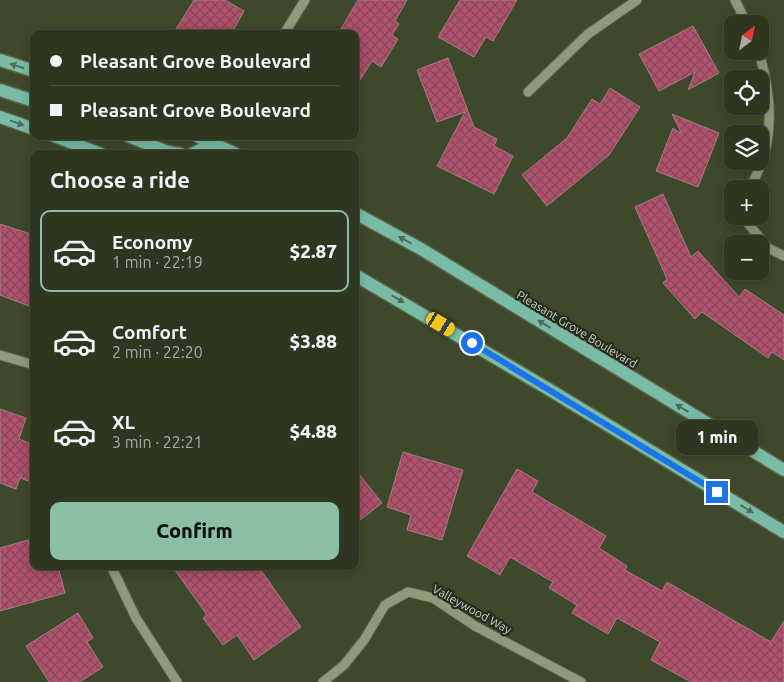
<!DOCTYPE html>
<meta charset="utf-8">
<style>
:root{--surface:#2e3620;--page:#363e29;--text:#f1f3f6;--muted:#a7aba5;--line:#49503e;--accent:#8abfa5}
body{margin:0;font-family:Ubuntu,sans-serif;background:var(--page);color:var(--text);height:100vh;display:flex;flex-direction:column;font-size:19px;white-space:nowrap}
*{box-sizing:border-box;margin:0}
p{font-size:16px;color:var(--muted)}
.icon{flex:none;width:28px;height:28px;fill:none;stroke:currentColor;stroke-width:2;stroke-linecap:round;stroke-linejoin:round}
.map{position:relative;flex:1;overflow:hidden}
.details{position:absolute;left:30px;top:150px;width:329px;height:420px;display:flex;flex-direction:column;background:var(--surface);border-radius:10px;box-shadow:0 2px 12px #0003,0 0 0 1px var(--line)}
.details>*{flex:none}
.banner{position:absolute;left:30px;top:30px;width:329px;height:110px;border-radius:10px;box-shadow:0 2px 12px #0003,0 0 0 1px var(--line);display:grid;align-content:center;height:110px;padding:0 20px;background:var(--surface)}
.needle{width:32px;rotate:33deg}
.buttons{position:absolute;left:724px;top:15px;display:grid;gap:10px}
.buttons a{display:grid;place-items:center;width:45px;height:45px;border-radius:10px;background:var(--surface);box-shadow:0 2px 12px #0003,0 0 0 1px var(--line);font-size:25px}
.end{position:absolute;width:22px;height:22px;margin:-11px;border:6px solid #1a73e8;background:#fff;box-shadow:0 0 0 2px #fff}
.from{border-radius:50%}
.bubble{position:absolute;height:35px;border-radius:10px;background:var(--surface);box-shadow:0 2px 12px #0003,0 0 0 1px var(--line);font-size:16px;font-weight:800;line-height:35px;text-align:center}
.car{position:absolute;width:15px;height:30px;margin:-15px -8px;border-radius:6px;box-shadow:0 0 4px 1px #0007;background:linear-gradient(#f5c518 24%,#345 0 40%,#f5c518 0 76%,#345 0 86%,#f5c518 0)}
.banner b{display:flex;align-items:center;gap:18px;height:48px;font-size:19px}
.banner b+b{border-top:1px solid var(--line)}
.banner i{width:12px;height:12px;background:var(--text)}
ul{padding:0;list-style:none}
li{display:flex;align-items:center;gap:15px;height:82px;margin:0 10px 8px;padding:0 10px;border:2px solid transparent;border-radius:10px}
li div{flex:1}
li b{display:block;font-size:19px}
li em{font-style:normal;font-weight:800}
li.on{border-color:var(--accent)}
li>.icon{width:45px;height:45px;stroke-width:1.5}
h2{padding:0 20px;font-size:22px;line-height:60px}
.action{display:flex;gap:10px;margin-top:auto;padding:10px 20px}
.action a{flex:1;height:58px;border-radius:10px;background:var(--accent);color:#111;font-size:20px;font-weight:800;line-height:58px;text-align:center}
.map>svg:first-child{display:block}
.building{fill:url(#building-cross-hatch);stroke:#a57d86}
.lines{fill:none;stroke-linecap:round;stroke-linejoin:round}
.minor-casing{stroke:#5b6349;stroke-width:11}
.major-casing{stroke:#5b6349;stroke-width:15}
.minor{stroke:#8e9a79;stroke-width:9}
.major{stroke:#79bca6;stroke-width:12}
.oneway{fill:#4c6d5b}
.route{stroke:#1a73e8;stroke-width:6}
.labels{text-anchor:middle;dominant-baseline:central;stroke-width:4.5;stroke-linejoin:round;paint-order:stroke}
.street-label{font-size:12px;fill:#ced5c3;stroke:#272c1e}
</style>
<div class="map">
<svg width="784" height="682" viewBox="0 0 784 682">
<defs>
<pattern id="building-cross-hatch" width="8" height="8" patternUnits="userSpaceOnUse" patternTransform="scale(1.25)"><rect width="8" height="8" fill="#b14f6c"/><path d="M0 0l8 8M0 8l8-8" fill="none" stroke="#834958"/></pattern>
</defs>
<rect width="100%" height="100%" fill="#3e482a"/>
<g class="building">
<path d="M 194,0 L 225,0 L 244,11 L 231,34 L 173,34 Z"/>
<path d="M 358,0 L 407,0 L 395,21 L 399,24 L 392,35 L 398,39 L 381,67 L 372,61 L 355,88 L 355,34 L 338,34 Z"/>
<path d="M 460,0 L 517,0 L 493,41 L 486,37 L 474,57 L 438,37 Z"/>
<path d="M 693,26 L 719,73 L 688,90 L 695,72 L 659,91 L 639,54 Z"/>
<path d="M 448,58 L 474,127 L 497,139 L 494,146 L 513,156 L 494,194 L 437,166 L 465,112 L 437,122 L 417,70 Z"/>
<path d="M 610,88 L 640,107 L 609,155 L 547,206 L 522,175 L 567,138 L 592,99 L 600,104 Z"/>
<path d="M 672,114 L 719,133 L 698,187 L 656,171 L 673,128 L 682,134 Z"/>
<path d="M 663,194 L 691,257 L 698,251 L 739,297 L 745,289 L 784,315 L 784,360 L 772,352 L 768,358 L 702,312 L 695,319 L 663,283 L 667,279 L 635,207 Z"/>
<path d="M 0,224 L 34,235 L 34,308 L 0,295 Z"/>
<path d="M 0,409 L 26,418 L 19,439 L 34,445 L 34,483 L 20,478 L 16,489 L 0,483 Z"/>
<path d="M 403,452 L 463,470 L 442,540 L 407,530 L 411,515 L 387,507 Z"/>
<path d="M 355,469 L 382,503 L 355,524 Z"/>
<path d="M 517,469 L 538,481 L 532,492 L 606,536 L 599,548 L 627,566 L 625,570 L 662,591 L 667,582 L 771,642 L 784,621 L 784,682 L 691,682 L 651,660 L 660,642 L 617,618 L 608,634 L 572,613 L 577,605 L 549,588 L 553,582 L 510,557 L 500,575 L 467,556 Z"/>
<path d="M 28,540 L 34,566 L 58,566 L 65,593 L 0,611 L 0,548 Z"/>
<path d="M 172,566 L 258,566 L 301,627 L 254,660 L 237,635 L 223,645 L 203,618 L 207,615 Z"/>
<path d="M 78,613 L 93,638 L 87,642 L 103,667 L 80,682 L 49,682 L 26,646 Z"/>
</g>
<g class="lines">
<defs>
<g id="minor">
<path d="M 735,0 L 747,24"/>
<path d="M 284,34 L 305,0"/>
<path d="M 528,92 L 588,34 L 637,0"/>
<path d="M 750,189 C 755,177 762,165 765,152 C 773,120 769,82 758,51"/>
<path d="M 747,216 L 746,221 L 768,248 L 784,256"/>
<path d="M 0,355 L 34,365"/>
<path d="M 111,566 L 136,618 L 177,682"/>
<path d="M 323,682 L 344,665 L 364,640 L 385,605 L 408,592 L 433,598 L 475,626 L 581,682"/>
</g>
<g id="major">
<path d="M 0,60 L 34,71"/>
<path d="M 0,90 L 34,101"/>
<path d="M 0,117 L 34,129"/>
<path d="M 54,136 L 101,154"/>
<path d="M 128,136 L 168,152 L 180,154"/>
<path d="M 197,136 L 236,154"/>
<path d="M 192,154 L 215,143"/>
<path d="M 355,213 L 421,249 L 784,470"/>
<path d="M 355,275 L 550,390 L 784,532"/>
</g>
</defs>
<use href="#minor" class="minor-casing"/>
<use href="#major" class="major-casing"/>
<use href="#minor" class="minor"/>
<use href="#major" class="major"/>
</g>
<defs><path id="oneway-solid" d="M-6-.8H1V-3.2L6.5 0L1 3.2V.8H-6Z" transform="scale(1.25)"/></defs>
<g class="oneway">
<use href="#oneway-solid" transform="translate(17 66) rotate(-162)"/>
<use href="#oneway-solid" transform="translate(17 123) rotate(20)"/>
<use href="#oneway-solid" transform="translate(405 240) rotate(-151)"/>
<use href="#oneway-solid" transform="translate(398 299) rotate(30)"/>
<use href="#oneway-solid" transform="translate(544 324) rotate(-149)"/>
<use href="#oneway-solid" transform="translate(682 408) rotate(-149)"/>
<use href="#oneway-solid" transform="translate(747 509) rotate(31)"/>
</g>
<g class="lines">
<path class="route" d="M 472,343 L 717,492"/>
</g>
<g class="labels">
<g class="street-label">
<text transform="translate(577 329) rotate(31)">Pleasant Grove Boulevard</text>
<text transform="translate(472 609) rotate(29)">Valleywood Way</text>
</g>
</g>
</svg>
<div class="buttons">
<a><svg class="needle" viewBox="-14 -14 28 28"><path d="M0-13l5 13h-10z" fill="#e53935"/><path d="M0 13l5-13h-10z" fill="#a7aba5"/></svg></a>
<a><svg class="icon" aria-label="locate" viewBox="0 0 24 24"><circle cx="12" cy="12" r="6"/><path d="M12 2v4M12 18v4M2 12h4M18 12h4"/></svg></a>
<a><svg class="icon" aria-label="layers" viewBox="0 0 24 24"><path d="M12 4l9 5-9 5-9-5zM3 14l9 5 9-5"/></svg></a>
<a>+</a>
<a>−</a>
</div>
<i class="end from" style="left:472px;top:343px"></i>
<i class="end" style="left:717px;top:492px"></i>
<div class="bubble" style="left:676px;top:420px;width:82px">1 min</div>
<i class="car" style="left:441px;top:324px;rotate:121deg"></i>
<div class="banner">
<b><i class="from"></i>Pleasant Grove Boulevard</b>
<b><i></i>Pleasant Grove Boulevard</b>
</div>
<section class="details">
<h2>Choose a ride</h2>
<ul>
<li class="on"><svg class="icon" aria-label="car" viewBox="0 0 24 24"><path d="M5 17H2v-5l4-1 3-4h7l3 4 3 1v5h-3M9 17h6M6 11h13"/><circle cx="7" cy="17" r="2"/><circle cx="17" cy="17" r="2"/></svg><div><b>Economy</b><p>1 min · 22:19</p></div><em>$2.87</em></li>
<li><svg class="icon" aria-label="car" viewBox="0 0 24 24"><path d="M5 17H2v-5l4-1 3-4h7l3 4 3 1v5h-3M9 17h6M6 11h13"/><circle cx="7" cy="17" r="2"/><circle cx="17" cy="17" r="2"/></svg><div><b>Comfort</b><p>2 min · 22:20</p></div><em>$3.88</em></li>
<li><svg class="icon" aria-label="car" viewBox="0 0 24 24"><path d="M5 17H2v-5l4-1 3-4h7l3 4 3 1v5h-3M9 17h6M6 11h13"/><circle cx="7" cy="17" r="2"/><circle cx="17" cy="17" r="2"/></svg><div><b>XL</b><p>3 min · 22:21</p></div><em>$4.88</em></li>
</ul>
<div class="action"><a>Confirm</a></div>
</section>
</div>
